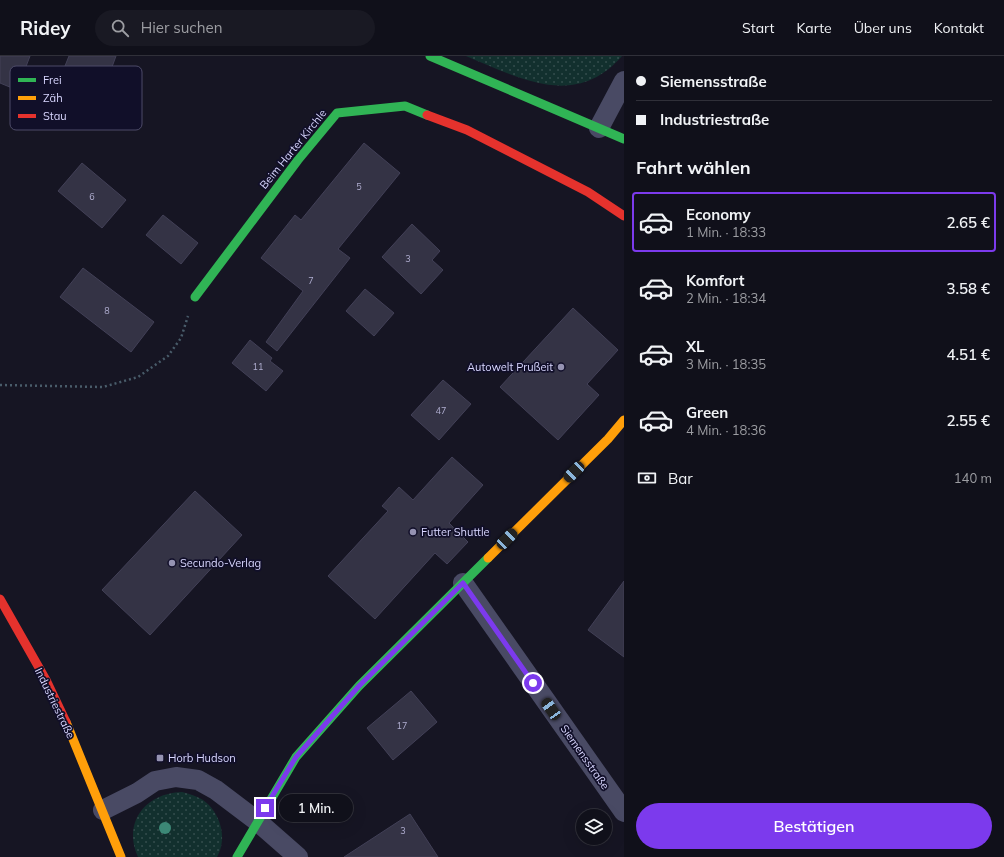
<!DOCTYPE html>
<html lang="de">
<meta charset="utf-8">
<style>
:root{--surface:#10101a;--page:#191923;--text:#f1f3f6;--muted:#9c9da2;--line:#303039;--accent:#7c3aed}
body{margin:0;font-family:Mulish,sans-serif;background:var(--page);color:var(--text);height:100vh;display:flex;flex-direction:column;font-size:15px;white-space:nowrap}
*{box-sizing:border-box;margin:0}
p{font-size:13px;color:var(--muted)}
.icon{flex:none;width:22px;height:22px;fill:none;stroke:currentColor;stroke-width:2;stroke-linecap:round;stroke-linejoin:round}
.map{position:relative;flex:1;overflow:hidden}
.panel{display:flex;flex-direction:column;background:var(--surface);width:380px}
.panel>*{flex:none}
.hud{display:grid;align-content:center;height:88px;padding:0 12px;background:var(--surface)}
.tools{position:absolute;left:576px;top:753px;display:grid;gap:8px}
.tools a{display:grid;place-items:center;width:36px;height:36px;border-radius:50%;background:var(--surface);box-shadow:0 4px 16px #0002,0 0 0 1px var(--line);font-size:20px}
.end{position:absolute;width:18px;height:18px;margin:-9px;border:5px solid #7c3aed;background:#fff;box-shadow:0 0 0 2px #fff}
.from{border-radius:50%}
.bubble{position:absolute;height:28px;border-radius:14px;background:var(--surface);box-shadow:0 4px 16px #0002,0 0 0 1px var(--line);font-size:13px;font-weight:600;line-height:28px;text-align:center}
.car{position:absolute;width:12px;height:24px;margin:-12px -6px;border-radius:5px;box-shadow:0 0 3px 1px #0007;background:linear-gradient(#222 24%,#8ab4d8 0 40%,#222 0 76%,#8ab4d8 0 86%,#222 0)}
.hud b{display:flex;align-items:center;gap:14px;height:38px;font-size:15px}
.hud b+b{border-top:1px solid var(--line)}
.hud i{width:10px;height:10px;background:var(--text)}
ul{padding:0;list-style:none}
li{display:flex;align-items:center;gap:12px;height:60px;margin:0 8px 6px;padding:0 4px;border:2px solid transparent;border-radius:4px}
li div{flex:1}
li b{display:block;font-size:15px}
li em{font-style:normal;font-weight:600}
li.active{border-color:var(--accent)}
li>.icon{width:36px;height:36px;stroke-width:1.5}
h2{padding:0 12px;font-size:18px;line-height:48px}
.pay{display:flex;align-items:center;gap:10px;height:44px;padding:0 12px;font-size:15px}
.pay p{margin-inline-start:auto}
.primary-button{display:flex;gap:8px;margin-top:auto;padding:8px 12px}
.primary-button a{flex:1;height:46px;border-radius:24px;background:var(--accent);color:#fff;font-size:16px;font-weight:600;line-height:46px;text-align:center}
header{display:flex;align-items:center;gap:24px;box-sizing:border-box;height:56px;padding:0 20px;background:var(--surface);border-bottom:1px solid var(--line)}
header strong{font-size:19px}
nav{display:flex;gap:22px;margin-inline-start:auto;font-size:14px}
.search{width:280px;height:36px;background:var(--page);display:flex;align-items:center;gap:10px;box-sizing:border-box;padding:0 14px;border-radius:22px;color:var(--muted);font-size:15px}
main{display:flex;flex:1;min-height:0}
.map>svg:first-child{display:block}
.grass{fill:url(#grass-dots)}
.building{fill:#343345;stroke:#424057}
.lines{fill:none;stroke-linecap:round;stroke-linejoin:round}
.path{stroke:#495c6a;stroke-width:2.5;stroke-dasharray:2 3;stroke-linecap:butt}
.street{stroke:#494a64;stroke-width:20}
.fast{stroke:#30b455;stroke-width:9}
.slow{stroke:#ff9f0a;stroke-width:9}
.jam{stroke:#e5322d;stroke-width:9}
.tree{fill:#3c8876}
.route{stroke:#7c3aed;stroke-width:5}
.poi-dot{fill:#9593b2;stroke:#110f29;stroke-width:1.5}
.labels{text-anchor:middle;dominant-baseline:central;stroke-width:3.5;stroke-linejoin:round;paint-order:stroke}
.number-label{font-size:9px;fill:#b0aed0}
.street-label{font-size:11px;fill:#d9d7ff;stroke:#110f29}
.poi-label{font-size:11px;fill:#d9d7ff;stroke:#110f29;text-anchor:start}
.key{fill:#110f29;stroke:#4d4b69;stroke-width:1}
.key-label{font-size:11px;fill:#d9d7ff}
</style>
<header>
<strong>Ridey</strong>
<div class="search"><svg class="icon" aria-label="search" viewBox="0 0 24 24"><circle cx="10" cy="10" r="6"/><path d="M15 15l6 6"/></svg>Hier suchen</div>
<nav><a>Start</a><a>Karte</a><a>Über uns</a><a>Kontakt</a></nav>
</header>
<main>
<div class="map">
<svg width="624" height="801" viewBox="0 0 624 801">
<defs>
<pattern id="grass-dots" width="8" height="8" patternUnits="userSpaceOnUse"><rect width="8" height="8" fill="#12302e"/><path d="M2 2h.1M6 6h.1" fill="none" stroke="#344d4d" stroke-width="1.8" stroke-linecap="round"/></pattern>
</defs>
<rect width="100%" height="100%" fill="#161523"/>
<g class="grass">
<path d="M 466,0 L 622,0 C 575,54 519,22 466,0 Z"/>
<path d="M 182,736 C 190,738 196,740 203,744 C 220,756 228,782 217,801 L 138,801 C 122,766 146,737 182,736 Z"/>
</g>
<g class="building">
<path d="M 0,0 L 30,0 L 17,34 L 0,27 Z"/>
<path d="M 69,0 L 116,0 L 101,41 L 59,25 Z"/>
<path d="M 364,87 L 400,117 L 338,193 L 350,202 L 277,295 L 266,286 L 303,235 L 261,202 L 295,159 L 301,164 Z"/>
<path d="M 82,107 L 126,144 L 102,172 L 58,135 Z"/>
<path d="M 163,159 L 198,187 L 181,208 L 146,179 Z"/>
<path d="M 412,168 L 440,195 L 432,204 L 443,214 L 421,238 L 382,201 Z"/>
<path d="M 83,212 L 154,266 L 131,296 L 60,241 Z"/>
<path d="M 365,233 L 394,257 L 374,280 L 346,255 Z"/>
<path d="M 573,252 L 618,294 L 587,328 L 599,339 L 558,384 L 500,331 Z"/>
<path d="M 250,284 L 272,302 L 270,305 L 283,315 L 266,335 L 232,307 Z"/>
<path d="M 443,324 L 471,348 L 439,384 L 411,359 Z"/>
<path d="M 452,401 L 483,429 L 449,467 L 468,486 L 447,508 L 435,497 L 375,563 L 328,520 L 388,455 L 382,450 L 399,431 L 413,444 Z"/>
<path d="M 195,435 L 242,479 L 150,579 L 102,534 Z"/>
<path d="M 624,525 L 624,601 L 588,574 Z"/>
<path d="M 411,635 L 437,666 L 393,704 L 367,672 Z"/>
<path d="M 410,758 L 438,801 L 344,801 Z"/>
</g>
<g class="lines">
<path class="path" d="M 0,329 L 103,331 L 138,321 L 168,300 L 181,282 L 188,260"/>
<g class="street">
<path d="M 599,72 L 624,25"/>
<path d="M 463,527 L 624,756"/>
<path d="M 103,754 L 137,737 L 155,725 L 176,721 L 198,724 L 216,734 L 257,765 L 298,801"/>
</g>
<g class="fast">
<path d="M 430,0 L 624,83"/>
<path d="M 195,241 L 298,104 L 337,57 L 405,50 L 427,59"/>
<path d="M 237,801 L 296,701 L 359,630 L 488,502"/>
</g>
<g class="slow">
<path d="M 488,502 L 608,383 L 624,364"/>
<path d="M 66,666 L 121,801"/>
</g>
<g class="jam">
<path d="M 427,59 L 467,74 L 588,136 L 624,160"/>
<path d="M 0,543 L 46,624 L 66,666"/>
</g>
</g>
<circle class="tree" cx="165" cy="772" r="6"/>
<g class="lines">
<path class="route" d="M 265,752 L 296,701 L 328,665 L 359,630 L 463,527 L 533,627"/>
</g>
<g class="poi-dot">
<circle cx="561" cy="311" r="4"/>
<circle cx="413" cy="476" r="4"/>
<circle cx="172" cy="507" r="4"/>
<rect x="156" y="698" width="8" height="8" rx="2"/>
</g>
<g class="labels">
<g class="number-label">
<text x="359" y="130">5</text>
<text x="92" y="140">6</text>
<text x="408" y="202">3</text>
<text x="311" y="224">7</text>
<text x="107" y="254">8</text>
<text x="258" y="310">11</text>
<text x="441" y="354">47</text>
<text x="402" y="669">17</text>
<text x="403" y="774">3</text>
</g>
<g class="street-label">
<text transform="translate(293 93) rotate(-51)">Beim Harter Kirchle</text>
<text transform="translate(55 647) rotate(64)">Industriestraße</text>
<text transform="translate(585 701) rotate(55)">Siemensstraße</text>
</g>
<g class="poi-label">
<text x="553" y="311" text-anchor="end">Autowelt Prußeit</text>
<text x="421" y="476">Futter Shuttle</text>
<text x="180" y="507">Secundo-Verlag</text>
<text x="168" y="702">Horb Hudson</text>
</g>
</g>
<rect x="10" y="10" width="132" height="64" rx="6" class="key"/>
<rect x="18" y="22" width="18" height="4" fill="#30b455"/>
<rect x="18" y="40" width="18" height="4" fill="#ff9f0a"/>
<rect x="18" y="58" width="18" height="4" fill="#e5322d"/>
<g class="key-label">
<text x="43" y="28">Frei</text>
<text x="43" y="46">Zäh</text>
<text x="43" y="64">Stau</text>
</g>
</svg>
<div class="tools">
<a><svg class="icon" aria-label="layers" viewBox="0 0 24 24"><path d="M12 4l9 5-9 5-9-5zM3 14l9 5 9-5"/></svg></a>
</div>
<i class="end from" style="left:533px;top:627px"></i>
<i class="end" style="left:265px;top:752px"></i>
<div class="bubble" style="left:279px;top:738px;width:74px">1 Min.</div>
<i class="car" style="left:574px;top:416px;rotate:225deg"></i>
<i class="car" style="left:507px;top:483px;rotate:45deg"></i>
<i class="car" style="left:551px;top:653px;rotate:325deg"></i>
</div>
<section class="panel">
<div class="hud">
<b><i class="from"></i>Siemensstraße</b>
<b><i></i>Industriestraße</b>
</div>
<h2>Fahrt wählen</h2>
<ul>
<li class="active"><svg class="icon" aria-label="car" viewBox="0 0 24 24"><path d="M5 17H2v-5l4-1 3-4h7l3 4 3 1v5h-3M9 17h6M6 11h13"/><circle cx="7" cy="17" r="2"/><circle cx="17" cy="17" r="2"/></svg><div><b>Economy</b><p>1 Min. · 18:33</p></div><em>2.65 €</em></li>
<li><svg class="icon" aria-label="car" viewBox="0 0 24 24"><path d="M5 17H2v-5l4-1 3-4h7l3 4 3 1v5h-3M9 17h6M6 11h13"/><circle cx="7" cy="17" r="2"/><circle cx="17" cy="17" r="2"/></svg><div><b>Komfort</b><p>2 Min. · 18:34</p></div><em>3.58 €</em></li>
<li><svg class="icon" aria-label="car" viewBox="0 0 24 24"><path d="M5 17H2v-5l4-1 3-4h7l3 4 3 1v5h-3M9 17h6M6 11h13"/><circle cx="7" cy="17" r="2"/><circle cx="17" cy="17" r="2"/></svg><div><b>XL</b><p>3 Min. · 18:35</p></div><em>4.51 €</em></li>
<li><svg class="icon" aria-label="car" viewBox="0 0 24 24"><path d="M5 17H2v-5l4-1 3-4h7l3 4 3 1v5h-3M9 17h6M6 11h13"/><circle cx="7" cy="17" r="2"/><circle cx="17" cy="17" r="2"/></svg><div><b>Green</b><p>4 Min. · 18:36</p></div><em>2.55 €</em></li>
</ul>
<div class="pay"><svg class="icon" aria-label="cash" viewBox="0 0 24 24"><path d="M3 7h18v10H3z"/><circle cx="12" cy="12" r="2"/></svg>Bar<p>140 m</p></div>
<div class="primary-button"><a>Bestätigen</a></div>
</section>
</main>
